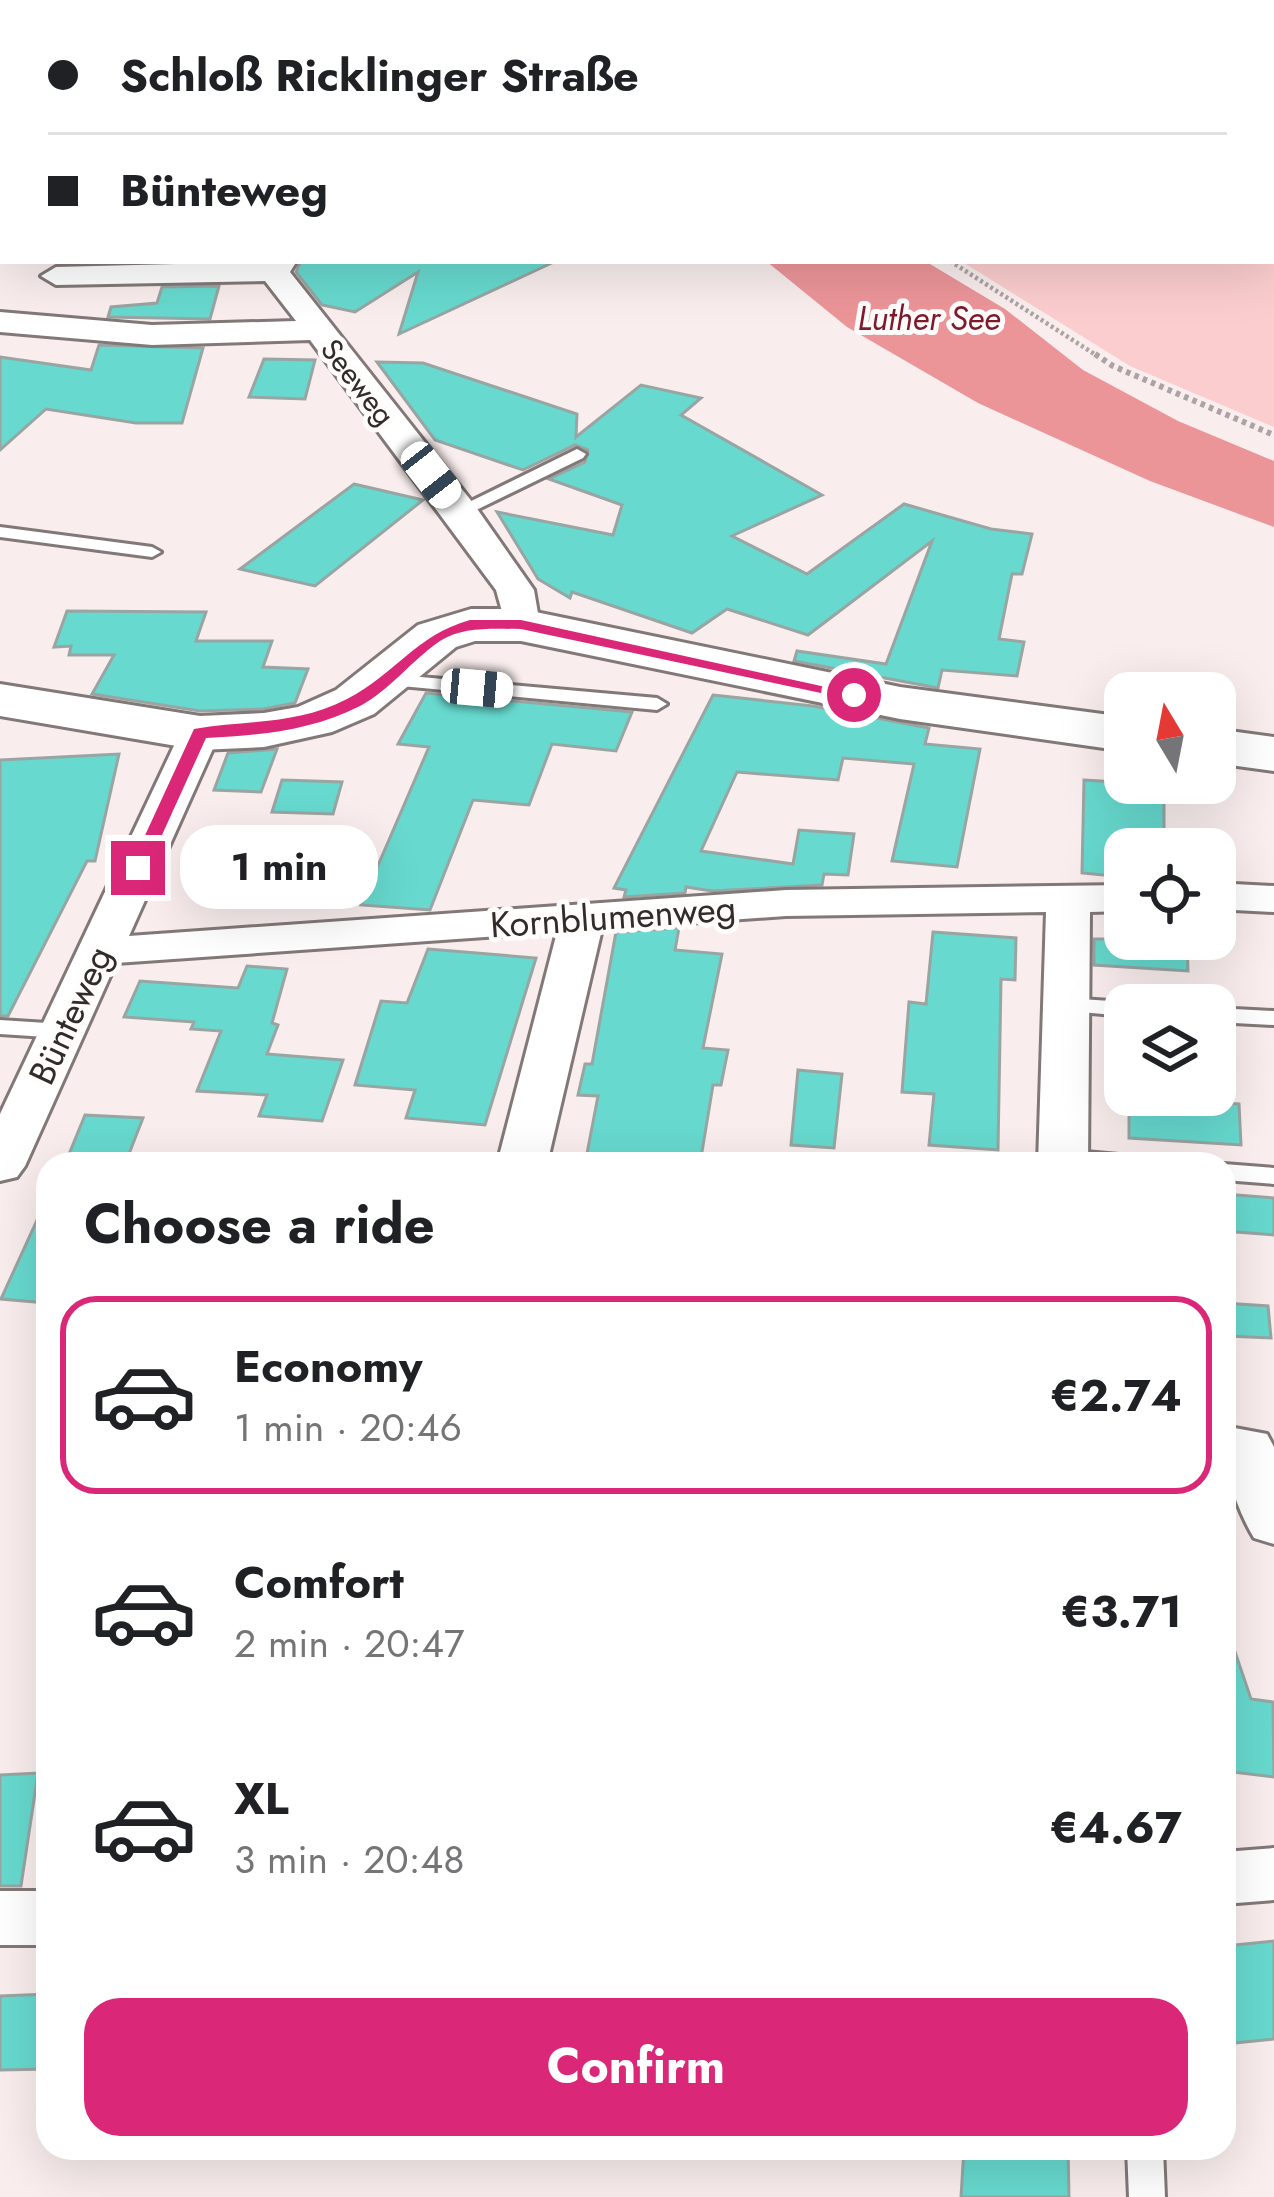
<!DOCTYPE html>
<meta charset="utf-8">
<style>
:root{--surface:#fff;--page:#f6f6f6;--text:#202124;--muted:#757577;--line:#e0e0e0;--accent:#db2777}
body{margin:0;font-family:Jost,sans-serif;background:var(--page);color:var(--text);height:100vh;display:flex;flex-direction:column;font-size:45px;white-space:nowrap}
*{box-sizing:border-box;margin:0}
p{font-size:39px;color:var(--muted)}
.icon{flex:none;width:66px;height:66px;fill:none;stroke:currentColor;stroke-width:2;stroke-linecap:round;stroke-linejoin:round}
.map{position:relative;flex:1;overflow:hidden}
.sheet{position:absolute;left:36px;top:1152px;width:1200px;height:1008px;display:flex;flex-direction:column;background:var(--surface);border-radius:36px;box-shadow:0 12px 48px #0002}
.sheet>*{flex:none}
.hud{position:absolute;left:0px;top:0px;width:1275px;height:264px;box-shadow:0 12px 48px #0002;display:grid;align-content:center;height:264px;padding:0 48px;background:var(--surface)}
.needle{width:78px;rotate:350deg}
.tools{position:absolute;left:1104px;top:672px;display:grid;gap:24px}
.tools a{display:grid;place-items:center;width:132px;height:132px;border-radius:24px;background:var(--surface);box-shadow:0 12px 48px #0002;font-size:60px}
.end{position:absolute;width:54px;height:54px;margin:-27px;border:15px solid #db2777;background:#fff;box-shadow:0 0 0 6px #fff}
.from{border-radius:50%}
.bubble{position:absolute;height:84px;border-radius:36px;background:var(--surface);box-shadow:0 12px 48px #0002;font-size:39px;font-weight:700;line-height:84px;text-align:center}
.car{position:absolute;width:36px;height:72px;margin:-36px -18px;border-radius:15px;box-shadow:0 0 9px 3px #0007;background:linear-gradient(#fff 24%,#345 0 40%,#fff 0 76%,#345 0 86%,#fff 0)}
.hud b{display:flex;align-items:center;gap:42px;height:114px;font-size:45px}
.hud b+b{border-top:3px solid var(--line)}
.hud i{width:30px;height:30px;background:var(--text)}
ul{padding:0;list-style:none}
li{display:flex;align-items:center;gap:36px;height:198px;margin:0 24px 18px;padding:0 24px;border:6px solid transparent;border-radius:36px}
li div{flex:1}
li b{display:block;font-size:45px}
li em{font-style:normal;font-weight:700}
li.selected{border-color:var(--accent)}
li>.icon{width:108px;height:108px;stroke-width:1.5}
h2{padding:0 48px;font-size:54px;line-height:144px}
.primary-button{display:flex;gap:24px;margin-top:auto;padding:24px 48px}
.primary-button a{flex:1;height:138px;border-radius:36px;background:var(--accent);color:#fff;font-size:48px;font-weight:700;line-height:138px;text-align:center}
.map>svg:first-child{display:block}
.green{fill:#fbcdce}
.water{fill:#ec9599}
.building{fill:#67d9ce;stroke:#99a5a3;stroke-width:3}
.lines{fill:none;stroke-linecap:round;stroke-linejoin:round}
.lane-casing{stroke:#827878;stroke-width:6}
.street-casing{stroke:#827878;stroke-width:6}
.secondary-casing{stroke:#827878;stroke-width:6}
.path-far1{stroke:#aca3a3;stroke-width:4.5;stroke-dasharray:3 3;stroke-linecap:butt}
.path{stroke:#aca3a3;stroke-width:6;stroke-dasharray:4.5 4.5;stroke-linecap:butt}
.lane{fill:#fff;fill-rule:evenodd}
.street{fill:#fff;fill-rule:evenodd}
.secondary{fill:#fff;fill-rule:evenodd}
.route{fill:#db2777}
.labels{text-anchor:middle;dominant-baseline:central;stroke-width:10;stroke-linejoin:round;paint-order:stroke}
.far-street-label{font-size:30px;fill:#312c2c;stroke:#fffdfc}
.far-water-label{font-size:33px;font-style:italic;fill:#7f192b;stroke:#fffdfc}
.street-label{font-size:36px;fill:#312c2c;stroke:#fffdfc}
</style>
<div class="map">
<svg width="1274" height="2197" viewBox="0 0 1274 2197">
<rect width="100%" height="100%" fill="#f9eded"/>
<path class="green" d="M 626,0 L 1274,0 L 1274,427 L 1130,366 L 961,261 L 1272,261 L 1272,3 Z"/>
<path class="water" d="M 766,261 L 925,261 L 1005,309 L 1083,370 L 1178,421 L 1274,461 L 1274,527 L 1150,481 L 978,403 L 847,327 Z"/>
<g class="building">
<path d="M 301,261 L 556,261 L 399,334 L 418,272 L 355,312 L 322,305 L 296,272 Z"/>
<path d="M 219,286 L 210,319 L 108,317 L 111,307 L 157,303 L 162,287 Z"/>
<path d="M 99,345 L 203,348 L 182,423 L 136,423 L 46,409 L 0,450 L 0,357 L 91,370 Z"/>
<path d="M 264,359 L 315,360 L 305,399 L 249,397 Z"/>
<path d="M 377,362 L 423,363 L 577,414 L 576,437 L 641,385 L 701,398 L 681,415 L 822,495 L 732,536 L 807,574 L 904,504 L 991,529 L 1032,534 L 1022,574 L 1012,574 L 999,639 L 1024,642 L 1017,676 L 942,670 L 938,688 L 794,661 L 797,651 L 886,664 L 932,541 L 808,635 L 727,609 L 692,633 L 572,592 L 570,598 L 538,579 L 497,512 L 613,535 L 622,505 L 549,479 L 585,462 L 588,450 L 575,445 L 523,470 L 435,440 Z"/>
<path d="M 354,484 L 423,500 L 315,586 L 240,569 Z"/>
<path d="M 67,611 L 206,612 L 196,641 L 272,641 L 263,667 L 308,669 L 295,703 L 263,709 L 200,711 L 92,694 L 114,655 L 69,655 L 71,646 L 54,647 Z"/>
<path d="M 426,693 L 632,712 L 616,751 L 552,744 L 529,805 L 473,800 L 430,910 L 361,905 L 429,747 L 398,744 Z"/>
<path d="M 713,695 L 813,706 L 929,728 L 925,744 L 980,749 L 957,867 L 892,861 L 914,764 L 843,758 L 838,780 L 737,772 L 701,851 L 793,864 L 799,830 L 854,834 L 848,875 L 824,874 L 822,885 L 712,891 L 686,887 L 685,893 L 624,897 L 626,890 L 614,888 Z"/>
<path d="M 277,749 L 261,792 L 214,790 L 228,753 Z"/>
<path d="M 119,754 L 95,861 L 87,861 L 8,1016 L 0,1016 L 0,760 Z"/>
<path d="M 282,780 L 342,782 L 333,814 L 272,812 Z"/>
<path d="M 1084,780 L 1164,785 L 1164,849 L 1125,849 L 1125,877 L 1082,873 Z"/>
<path d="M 679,928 L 675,950 L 722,954 L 703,1048 L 728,1050 L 721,1085 L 713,1085 L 700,1164 L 585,1164 L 598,1096 L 578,1095 L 585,1064 L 592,1064 L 616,932 Z"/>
<path d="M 933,932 L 1016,938 L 1015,980 L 1001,979 L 998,1150 L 929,1145 L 934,1094 L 902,1092 L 909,1002 L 926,1004 Z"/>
<path d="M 1094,939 L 1187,939 L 1188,971 L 1094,965 Z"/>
<path d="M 428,949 L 536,958 L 485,1125 L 406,1118 L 415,1090 L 355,1085 L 381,1001 L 407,1003 Z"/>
<path d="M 247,966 L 287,969 L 272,1023 L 278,1025 L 267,1054 L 343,1060 L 322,1121 L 259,1116 L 267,1095 L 197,1091 L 221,1031 L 191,1029 L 194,1022 L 124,1017 L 140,981 L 238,988 Z"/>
<path d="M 798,1070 L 842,1074 L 834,1148 L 791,1145 Z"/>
<path d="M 1188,1101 L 1239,1104 L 1241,1145 L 1129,1138 L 1129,1103 L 1188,1107 Z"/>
<path d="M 85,1115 L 143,1118 L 125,1164 L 65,1164 Z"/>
<path d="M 1224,1194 L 1274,1198 L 1274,1235 L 1224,1231 Z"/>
<path d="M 48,1196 L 48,1303 L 1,1299 Z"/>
<path d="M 1224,1303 L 1268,1306 L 1271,1338 L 1227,1336 Z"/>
<path d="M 1230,1637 L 1251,1699 L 1273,1702 L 1274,1777 L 1224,1771 L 1224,1638 Z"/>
<path d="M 38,1773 L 21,1886 L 0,1886 L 0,1775 Z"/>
<path d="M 1274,1941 L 1274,2039 L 1224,2044 L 1224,1946 Z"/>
<path d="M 48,1994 L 48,2069 L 0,2070 L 0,1996 Z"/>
<path d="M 964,2148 L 1068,2148 L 1069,2197 L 961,2197 Z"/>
</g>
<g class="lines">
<defs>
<g id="lane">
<path d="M 577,449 L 586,454 L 583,458 L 466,515 L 460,516 L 451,511 Z"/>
<path d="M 0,527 L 152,547 L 161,552 L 152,557 L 0,537 Z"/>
<path d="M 387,674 L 657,698 L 667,704 L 657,710 L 380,684 L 380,676 Z"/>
<path d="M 1066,998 L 1125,1002 L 1134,1005 L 1125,1005 L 1125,1016 L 1058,1010 L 1054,1005 Z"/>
<path d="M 1215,1008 L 1274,1011 L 1274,1025 L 1215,1022 Z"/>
<path d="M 0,1020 L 62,1024 L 74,1031 L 62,1038 L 0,1034 Z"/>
<path d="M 1063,1150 L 1130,1156 L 1142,1164 L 1054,1163 L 1051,1158 L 1054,1153 Z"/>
<path d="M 1224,1164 L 1274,1168 L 1274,1184 L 1224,1180 Z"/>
<path d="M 1127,2148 L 1163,2148 L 1165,2197 L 1129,2197 Z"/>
</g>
<g id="street">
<rect x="0" y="126" width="3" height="16"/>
<path d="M 297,261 L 290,272 L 473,503 L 534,590 L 540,625 L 534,633 L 508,633 L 496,590 L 310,340 L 152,345 L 0,332 L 0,312 L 152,325 L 296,321 L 265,281 L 56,285 L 41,276 L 56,267 Z"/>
<path d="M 200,721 L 214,724 L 220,733 L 129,936 L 786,890 L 1125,885 L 1125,911 L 1090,912 L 1088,1164 L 1038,1164 L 1046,912 L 786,916 L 602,929 L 547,1164 L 497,1164 L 557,932 L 116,963 L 25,1166 L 17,1177 L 0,1181 L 0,1114 L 180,733 L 186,724 Z"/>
<path d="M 1215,883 L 1274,886 L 1274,912 L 1215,909 Z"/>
<path d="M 1224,1426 L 1267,1434 L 1274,1447 L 1274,1544 L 1254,1538 C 1233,1503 1224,1465 1224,1426 Z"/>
<path d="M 1274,1848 L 1274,1900 L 1224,1904 L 1224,1852 Z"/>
<rect x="0" y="1891" width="48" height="54"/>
</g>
<g id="secondary">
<path d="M 471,609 L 521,609 L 900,687 L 1125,717 L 1125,751 L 900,719 L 521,641 L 475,641 L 456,647 L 374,714 L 332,732 L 264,747 L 200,750 L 0,716 L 0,684 L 200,716 L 264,713 L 298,707 L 336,690 L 418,625 Z"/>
<path d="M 1215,729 L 1274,737 L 1274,771 L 1215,763 Z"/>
</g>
</defs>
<use href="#lane" class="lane-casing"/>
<use href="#street" class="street-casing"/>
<use href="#secondary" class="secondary-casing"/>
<g class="path-far1">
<path d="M 602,0 L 606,3"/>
<path d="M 950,261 L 1099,357"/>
</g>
<path class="path" d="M 1095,354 L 1113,366 L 1274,435"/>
<use href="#lane" class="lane"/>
<use href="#street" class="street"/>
<use href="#secondary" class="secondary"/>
</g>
<path class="route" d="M 470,620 L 521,620 L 862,695 L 854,700 L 521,629 C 495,629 463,626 440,641 C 411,661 391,689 360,706 C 311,731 260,735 206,738 L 147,868 L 132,872 L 130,868 L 194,729 C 248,720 297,725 347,699 C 396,674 414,636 470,620 Z"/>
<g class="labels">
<g class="far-street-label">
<text transform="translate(358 382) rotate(52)">Seeweg</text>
</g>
<g class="far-water-label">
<text x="929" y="318">Luther See</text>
</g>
<g class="street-label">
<text transform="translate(613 916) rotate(-4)">Kornblumenweg</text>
<text transform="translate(70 1015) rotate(-65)">Bünteweg</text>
</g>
</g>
</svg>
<div class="tools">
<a><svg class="needle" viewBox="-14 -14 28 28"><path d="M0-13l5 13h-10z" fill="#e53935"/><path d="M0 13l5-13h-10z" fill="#757577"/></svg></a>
<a><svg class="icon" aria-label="locate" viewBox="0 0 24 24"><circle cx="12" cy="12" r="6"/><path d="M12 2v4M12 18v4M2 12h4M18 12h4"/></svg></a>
<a><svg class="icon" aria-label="layers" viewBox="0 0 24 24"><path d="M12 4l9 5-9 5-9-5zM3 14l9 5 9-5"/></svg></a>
</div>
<i class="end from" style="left:854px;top:695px"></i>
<i class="end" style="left:138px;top:868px"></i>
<div class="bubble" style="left:180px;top:825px;width:198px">1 min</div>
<i class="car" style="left:431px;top:475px;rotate:142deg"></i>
<i class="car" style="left:477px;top:688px;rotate:95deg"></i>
<div class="hud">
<b><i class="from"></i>Schloß Ricklinger Straße</b>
<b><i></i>Bünteweg</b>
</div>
<section class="sheet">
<h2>Choose a ride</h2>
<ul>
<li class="selected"><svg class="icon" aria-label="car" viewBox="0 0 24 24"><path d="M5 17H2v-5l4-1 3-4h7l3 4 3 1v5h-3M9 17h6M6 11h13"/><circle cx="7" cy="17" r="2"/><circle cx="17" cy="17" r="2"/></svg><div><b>Economy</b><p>1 min · 20:46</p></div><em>€2.74</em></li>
<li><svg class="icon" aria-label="car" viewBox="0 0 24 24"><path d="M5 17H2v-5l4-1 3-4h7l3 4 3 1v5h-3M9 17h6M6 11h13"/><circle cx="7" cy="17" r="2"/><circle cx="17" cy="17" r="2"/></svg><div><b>Comfort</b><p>2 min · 20:47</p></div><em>€3.71</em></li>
<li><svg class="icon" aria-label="car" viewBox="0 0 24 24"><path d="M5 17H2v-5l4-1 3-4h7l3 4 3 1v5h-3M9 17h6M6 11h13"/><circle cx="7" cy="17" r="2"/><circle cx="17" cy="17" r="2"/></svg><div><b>XL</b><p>3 min · 20:48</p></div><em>€4.67</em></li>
</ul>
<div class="primary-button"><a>Confirm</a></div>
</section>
</div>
